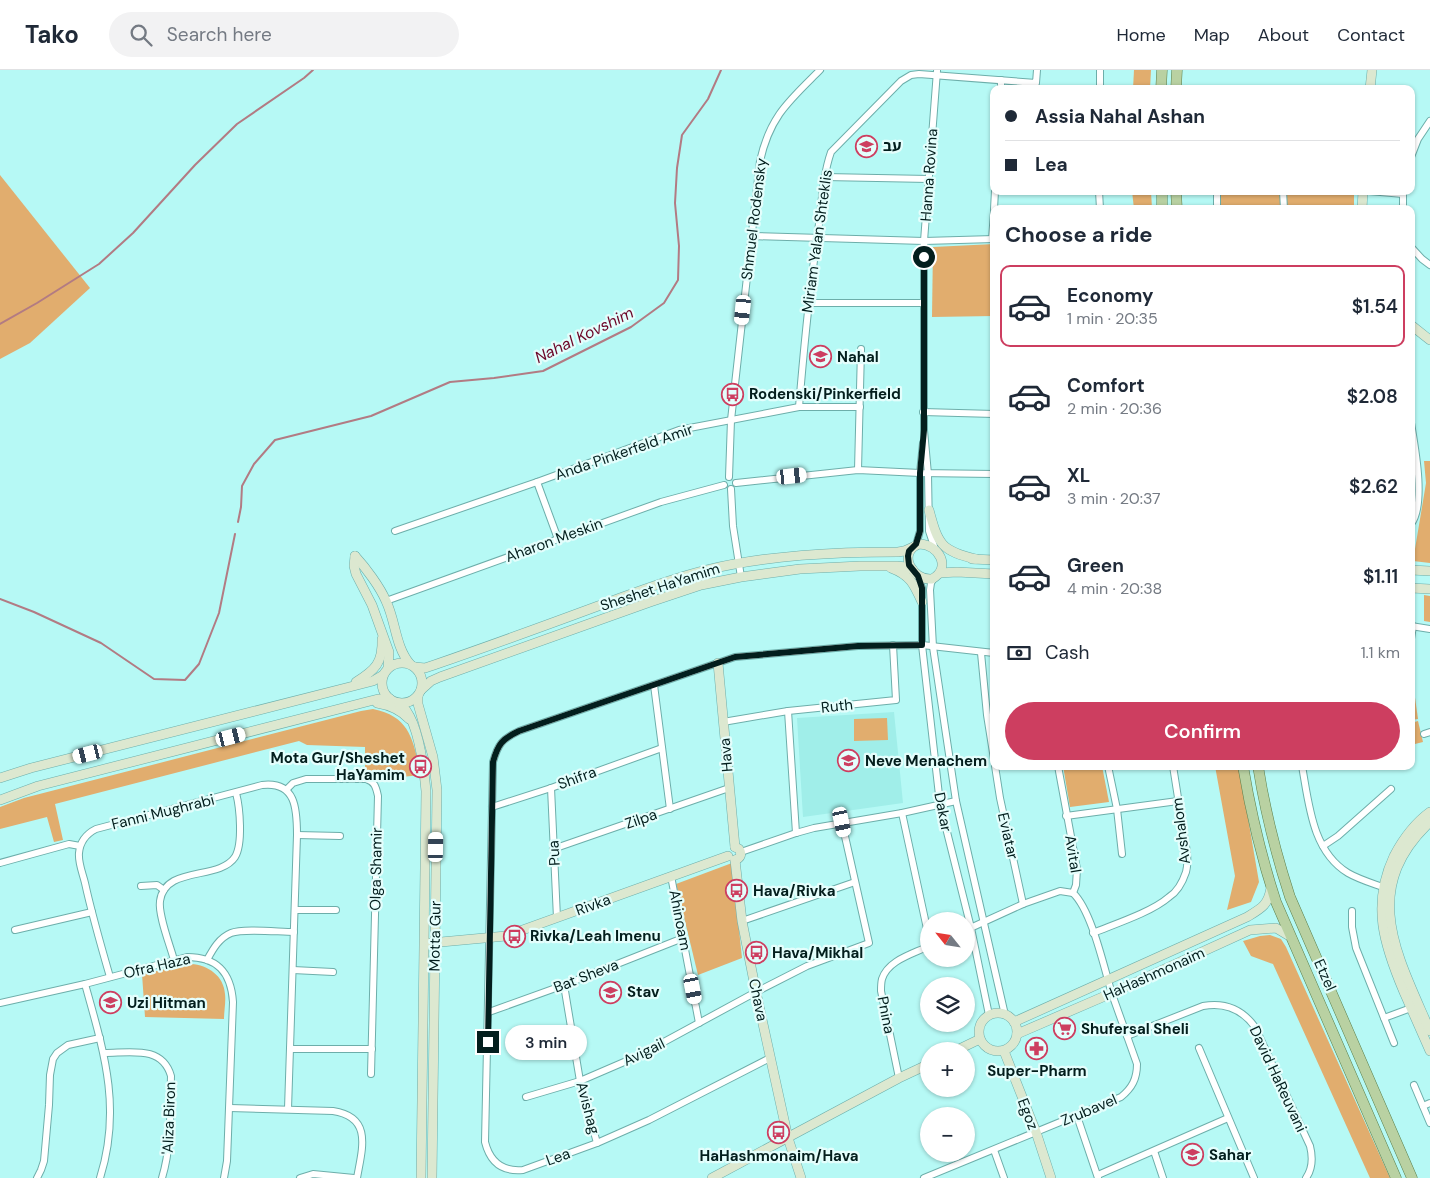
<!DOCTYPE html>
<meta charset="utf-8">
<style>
:root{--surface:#fff;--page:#f2f2f3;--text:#1f2937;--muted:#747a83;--line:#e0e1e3;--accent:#cd3e60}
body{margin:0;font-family:"DM Sans","Noto Sans Hebrew",sans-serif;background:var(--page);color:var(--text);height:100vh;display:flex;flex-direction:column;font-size:19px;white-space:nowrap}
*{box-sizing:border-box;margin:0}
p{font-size:16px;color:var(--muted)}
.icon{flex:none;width:28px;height:28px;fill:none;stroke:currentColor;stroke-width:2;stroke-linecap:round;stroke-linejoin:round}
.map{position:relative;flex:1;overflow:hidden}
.side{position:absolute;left:990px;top:135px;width:425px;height:565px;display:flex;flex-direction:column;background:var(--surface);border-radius:10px;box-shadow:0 1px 4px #0004}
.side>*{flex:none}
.hud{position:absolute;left:990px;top:15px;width:425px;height:110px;border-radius:10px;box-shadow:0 1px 4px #0004;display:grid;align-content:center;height:110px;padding:0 15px;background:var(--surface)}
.needle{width:32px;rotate:300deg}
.buttons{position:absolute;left:920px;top:842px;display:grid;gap:10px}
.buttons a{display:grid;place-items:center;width:55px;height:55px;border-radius:50%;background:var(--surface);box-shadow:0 1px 4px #0004;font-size:25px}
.end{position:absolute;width:22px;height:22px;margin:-11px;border:6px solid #031e1d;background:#fff;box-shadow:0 0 0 2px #fff}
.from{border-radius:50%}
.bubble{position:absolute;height:35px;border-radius:18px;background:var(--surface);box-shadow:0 1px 4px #0004;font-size:16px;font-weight:600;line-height:35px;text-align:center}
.car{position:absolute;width:15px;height:30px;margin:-15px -8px;border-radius:6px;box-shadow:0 0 4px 1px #0007;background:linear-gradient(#fff 24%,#345 0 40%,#fff 0 76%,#345 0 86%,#fff 0)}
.hud b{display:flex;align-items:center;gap:18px;height:48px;font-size:19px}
.hud b+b{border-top:1px solid var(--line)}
.hud i{width:12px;height:12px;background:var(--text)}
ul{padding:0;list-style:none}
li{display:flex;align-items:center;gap:15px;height:82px;margin:0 10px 8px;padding:0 5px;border:2px solid transparent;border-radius:10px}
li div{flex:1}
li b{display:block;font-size:19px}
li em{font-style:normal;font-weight:600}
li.on{border-color:var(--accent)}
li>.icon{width:45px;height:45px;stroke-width:1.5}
h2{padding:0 15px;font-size:22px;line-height:60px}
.pay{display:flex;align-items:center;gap:12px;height:55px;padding:0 15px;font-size:19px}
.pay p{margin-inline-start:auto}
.primary-button{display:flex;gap:10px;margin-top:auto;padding:10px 15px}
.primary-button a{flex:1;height:58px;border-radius:30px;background:var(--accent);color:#fff;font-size:20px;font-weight:600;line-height:58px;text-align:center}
header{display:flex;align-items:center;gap:30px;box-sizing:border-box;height:70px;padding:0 25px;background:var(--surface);border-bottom:1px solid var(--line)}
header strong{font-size:24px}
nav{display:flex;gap:28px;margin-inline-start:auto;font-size:18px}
.search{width:350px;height:45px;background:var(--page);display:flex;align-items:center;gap:12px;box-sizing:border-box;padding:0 18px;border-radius:28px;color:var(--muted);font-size:19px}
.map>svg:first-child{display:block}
.built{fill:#a0eee9}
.green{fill:#e1ad6e}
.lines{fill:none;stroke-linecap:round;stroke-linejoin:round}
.stream{stroke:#b27b83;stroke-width:2}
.street-casing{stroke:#6daeaa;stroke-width:8}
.secondary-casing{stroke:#6daeaa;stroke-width:10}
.primary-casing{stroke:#5b7f4b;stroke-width:11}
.street{stroke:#fff;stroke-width:6}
.secondary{stroke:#dce8d0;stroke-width:9}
.primary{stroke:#b9d1a2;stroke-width:10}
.route{stroke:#031e1d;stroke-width:6}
.labels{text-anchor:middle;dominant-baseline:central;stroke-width:4.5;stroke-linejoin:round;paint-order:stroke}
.poi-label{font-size:15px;font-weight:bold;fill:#031e1d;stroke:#e4fefc;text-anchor:start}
.street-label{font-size:15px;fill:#031e1d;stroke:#e4fefc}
.water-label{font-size:16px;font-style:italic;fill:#6c0527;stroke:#e4fefc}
</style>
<header>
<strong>Tako</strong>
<div class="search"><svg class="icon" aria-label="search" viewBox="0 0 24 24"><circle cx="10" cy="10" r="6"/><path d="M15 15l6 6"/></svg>Search here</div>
<nav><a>Home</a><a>Map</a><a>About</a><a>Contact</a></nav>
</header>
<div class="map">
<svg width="1430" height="1108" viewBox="0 0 1430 1108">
<rect width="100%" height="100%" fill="#b6f9f5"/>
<path class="built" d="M 894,642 L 903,733 L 803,747 L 797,648 Z"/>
<g class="green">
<path d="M 1134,0 L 1151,0 L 1150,19 L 1133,19 Z"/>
<path d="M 0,105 L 90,218 L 30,273 L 0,289 Z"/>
<path d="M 1132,121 L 1151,121 L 1152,139 L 1134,139 Z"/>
<path d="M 1220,121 L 1298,121 L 1354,124 L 1354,139 L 1221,139 Z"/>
<path d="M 994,174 L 994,246 L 932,247 L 933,177 Z"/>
<path d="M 1424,391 L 1430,391 L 1430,493 L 1413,491 L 1426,413 Z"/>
<path d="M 1424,525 L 1430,526 L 1430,552 L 1424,551 Z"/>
<path d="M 1411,613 L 1413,613 L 1418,649 L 1411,650 Z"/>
<path d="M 373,639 C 412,647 413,672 421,705 L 382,709 L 377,703 L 365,704 L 365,677 L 307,675 L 299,671 L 55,734 L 63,770 L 54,772 L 47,747 L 0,759 L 0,737 L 24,728 L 361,641 Z"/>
<path d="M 887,648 L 888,670 L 854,671 L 854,649 Z"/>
<path d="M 1418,651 L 1423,672 L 1411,675 L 1411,653 Z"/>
<path d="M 1063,696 L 1102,696 L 1109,732 L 1070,737 Z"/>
<path d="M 1215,696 L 1239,696 L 1259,812 L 1251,832 L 1227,840 L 1235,806 Z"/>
<path d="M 732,793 L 742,888 L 698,905 L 676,814 Z"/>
<path d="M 1270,865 L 1281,869 L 1286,877 L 1390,1108 L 1370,1108 L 1273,894 L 1251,886 L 1243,871 L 1260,866 Z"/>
<path d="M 191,894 C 208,895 224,906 225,924 C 226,932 224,941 224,949 L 145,947 L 142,904 Z"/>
</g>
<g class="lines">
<g class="stream">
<path d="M 0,254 L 37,233 L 99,194 L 133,163 L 195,95 L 237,54 L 304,8 L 313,0"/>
<path d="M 238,452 L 241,437 L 242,416 L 254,394 L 275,370 L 371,346 L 450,312 L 494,308 L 543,301 L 631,257 L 664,233 L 678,210 L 679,176 L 675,133 L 677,98 L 682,65 L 708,29 L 721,0"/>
<path d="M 0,529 L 34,542 L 101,573 L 154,609 L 185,610 L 199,594 L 219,543 L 235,464"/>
</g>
<defs>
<g id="street">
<path d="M 1001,19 L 1001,10"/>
<path d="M 1100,19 L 1100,0"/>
<path d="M 1411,87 L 1418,69 L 1430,51"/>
<path d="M 825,107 L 929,109"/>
<path d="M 1099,121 L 1100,139"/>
<path d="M 1217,121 L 1217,139"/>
<path d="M 1283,121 L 1284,139"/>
<path d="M 1369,121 L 1403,124"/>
<path d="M 994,139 L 995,121"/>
<path d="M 1403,139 L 1403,121"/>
<path d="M 751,166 L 924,171 L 994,169"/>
<path d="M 992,169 L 994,142"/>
<path d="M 1411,177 L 1422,189 L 1430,195"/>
<path d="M 808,233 L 924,233"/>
<path d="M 799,337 C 804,276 810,215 819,154 C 822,130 823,105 831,82 L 901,11 L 911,5 L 919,4 L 1036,13 L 1037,0"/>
<path d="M 923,342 L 994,344"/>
<path d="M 1411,353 C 1415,377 1426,435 1411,454"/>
<path d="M 858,400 L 861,279"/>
<path d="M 729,407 L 731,350 L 760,91 C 770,46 789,31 820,0"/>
<path d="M 537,412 L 558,469"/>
<path d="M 736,413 L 858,400 L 920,403 L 994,404"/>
<path d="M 731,419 L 733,456 L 741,507"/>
<path d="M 395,461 L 537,412 L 679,360 L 799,337 L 860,337"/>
<path d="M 916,475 L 920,461 L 920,403 L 923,373"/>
<path d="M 935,479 L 929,461 L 928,404 L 924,360 L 924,171 L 937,1"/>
<path d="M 918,506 L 922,518 L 922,575 L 940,734 L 971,858 L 989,945"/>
<path d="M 934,508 L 931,513 L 930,520 L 933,577 L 956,731 L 1005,945"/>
<path d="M 386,531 L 661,432 L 724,415"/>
<path d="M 1411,556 L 1430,559"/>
<path d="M 1411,569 L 1413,556"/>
<path d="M 981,583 L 987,645 L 994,689"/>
<path d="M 654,615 L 670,739"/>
<path d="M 788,641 L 796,763"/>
<path d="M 723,652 L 788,641 L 896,630 L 893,575"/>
<path d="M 1424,664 L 1430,662"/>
<path d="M 995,696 L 1000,728 L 1023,834"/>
<path d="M 1108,696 L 1117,739 L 1122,784"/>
<path d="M 1302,696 C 1309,734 1312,781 1348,803 C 1360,810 1375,814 1388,819"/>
<path d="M 551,718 L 557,848"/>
<path d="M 286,720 L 293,713 L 306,709 L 366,709 C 375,712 376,717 378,726 L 371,1004"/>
<path d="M 492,737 L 551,718 L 662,678"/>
<path d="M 902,743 L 929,868"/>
<path d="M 1066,746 L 1178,731"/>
<path d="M 297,765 L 340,766"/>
<path d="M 1323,776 L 1338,766 L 1391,719"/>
<path d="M 553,779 L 729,718"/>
<path d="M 741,782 L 796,763 L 814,758 L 902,743 L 956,731"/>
<path d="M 0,793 L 69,774 L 80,776"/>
<path d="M 671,806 L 699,953"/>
<path d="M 141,816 L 157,815 L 164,820"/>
<path d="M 295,840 L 336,840"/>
<path d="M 1352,841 L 1352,857 L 1356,878 L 1394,973"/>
<path d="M 742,851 L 855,812"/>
<path d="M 15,860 L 92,842"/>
<path d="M 966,860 L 1023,834 L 1060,821 L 1073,823"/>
<path d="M 1093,863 C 1115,854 1152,842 1169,827 C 1177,822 1183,811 1186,802 C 1190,787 1184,768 1182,753 C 1179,734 1176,715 1173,696"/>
<path d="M 174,890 C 170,875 158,845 160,831 C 165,795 219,811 235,787 C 243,774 240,738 236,723"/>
<path d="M 207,890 C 213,879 219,868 231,863 C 243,858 279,862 294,862"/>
<path d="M 293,900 L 333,902"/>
<path d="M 110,907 C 101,876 92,845 85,813 C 83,804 78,793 79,783 C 80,772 86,764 96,759 L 262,715 C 296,711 297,739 297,765 L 288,1039"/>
<path d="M 85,914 C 104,982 122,1038 100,1108"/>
<path d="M 564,915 L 580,1011 L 597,1073"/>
<path d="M 0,933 L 85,914 L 187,887 C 217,887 231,902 233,932 L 227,1091 L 224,1108"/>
<path d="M 489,942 L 564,915 L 683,868"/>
<path d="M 1384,948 L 1411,938"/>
<path d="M 1127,966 L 1203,936 C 1225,932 1242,939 1255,957 L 1310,1076 C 1313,1088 1313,1098 1306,1108"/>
<path d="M 1199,978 L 1254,1108"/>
<path d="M 290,979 L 372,979"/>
<path d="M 104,983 C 130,983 162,975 171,1006 C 170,1040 172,1075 162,1108"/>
<path d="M 770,988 L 649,1050 L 597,1073 L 523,1100 C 502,1102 490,1092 485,1072 L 493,692 C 498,674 502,669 519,661 L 735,587 L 858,576 L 922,575 L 994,583"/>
<path d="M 899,1008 L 881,921 C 881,917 881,913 882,909 C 888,890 913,884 929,876"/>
<path d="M 1414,1015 L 1430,1053"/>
<path d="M 526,1027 L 580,1011 L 638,986 L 756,922 L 807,896 L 869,873 L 842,753"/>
<path d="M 1423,1036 L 1430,1033"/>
<path d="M 230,1038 L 333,1041 C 373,1047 362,1079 357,1108"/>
<path d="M 1077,1046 L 1098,1108"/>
<path d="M 994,1080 L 1004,1108"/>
<path d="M 1154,1081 L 1163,1108"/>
<path d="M 1098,1105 L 1228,1048"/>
<path d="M 37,1108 L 41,1100 L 44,1091 L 49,1035 L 50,1005 L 53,989 L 57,983 L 68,975 L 100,968"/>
<path d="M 300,1108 L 313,1104 L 354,1108"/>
<path d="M 924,1108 L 1121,1027 C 1132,1018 1137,1009 1137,994 C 1129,971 1120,947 1112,924 C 1104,898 1092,841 1073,823 L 1076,815 L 1077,799 L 1058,696"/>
</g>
<g id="secondary">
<path d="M 1370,19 L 1372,0"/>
<path d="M 1362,139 L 1363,121"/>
<path d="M 1411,255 L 1430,270"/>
<path d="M 929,440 C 938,474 941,481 976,489"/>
<path d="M 919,474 C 939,474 952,498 932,509 C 912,511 897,482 919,474 Z"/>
<path d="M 355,486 C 366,498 380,517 386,531 C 396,552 395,576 410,594"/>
<path d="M 355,486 L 354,496 L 356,504 L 372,535 L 389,582 L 388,598"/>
<path d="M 972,489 L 994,490"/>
<path d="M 891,498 C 910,505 914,514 922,532"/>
<path d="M 1411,500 L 1430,501"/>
<path d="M 940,503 L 957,502 L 994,504"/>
<path d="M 1411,518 L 1430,519"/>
<circle cx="402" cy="613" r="20"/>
<path d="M 718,593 L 735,777"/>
<path d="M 415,597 L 425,598 L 434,595 C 489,576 544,556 598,536 C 634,523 669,509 706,500 C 769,485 834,482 898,482 L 904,481 L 913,477"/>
<path d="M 356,612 C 375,600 383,593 382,569"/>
<path d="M 421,620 L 431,611 L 440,607 L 650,532 L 701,515 L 741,507 L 800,499 L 860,496 L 897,496 L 906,497 L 913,500"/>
<path d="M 418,626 L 418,634 L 433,687 L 437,720 L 432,1108"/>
<path d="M 377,633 C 389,635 400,639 409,649"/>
<path d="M 399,633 C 418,646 424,699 426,721 L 421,1108"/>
<path d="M 0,708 L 31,698 L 373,611 L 383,605"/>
<path d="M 0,730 L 38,716 L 378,629 L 390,629"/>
<path d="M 1430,742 C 1415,753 1403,769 1394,786 C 1371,835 1384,875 1404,922 C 1413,942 1421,961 1430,981"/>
<path d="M 1430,752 C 1358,820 1398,886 1430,961"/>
<path d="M 735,777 L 739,779 C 742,784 741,788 735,790"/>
<path d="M 735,790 L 742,851 L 756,922 L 788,1068 L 801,1108"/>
<path d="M 430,873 L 506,866 L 728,786"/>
<circle cx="998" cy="962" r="19"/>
<path d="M 1014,952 L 1247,847 C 1262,838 1268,835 1271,818"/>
<path d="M 1017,964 L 1112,923 L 1250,860 L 1276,858 L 1291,867"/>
<path d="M 955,981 L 980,969"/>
<path d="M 1004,981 L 1036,1062 L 1051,1108"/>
<path d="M 712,1108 L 899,1008 L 929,994"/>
</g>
<g id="primary">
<path d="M 1161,19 L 1162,0"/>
<path d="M 1176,19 L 1177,0"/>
<path d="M 1162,121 L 1162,139"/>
<path d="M 1176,121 L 1177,139"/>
<path d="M 1243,696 C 1251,744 1261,786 1276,832 L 1396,1108"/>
<path d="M 1258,696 C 1265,741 1276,784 1290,827 L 1412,1108"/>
</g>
</defs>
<use href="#street" class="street-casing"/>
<use href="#secondary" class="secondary-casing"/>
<use href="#primary" class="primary-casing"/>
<use href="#street" class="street"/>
<use href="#secondary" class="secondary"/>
<use href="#primary" class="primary"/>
</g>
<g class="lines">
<path class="route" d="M 488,972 L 493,692 C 498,674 502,669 519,661 L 735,587 L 858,576 L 922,575 L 922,518 L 918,506 L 909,495 L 908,486 L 909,481 L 916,474 L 920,461 L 920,403 L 924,360 L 924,187"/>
</g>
<defs>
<symbol id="school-ring" viewBox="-11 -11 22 22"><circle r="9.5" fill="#e4fefc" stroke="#cd3e60" stroke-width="1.5"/><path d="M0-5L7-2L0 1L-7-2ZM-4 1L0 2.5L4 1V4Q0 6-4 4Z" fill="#cd3e60"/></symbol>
<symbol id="bus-ring" viewBox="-11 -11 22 22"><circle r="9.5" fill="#e4fefc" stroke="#cd3e60" stroke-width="1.5"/><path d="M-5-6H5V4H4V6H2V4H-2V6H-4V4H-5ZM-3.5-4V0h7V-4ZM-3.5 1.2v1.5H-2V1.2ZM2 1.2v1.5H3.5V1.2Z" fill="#cd3e60"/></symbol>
<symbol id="supermarket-ring" viewBox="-11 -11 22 22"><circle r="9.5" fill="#e4fefc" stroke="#cd3e60" stroke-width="1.5"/><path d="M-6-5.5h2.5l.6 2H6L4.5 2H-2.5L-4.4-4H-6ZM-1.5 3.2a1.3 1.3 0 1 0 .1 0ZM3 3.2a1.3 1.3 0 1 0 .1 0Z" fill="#cd3e60"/></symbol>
<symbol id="pharmacy-ring" viewBox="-11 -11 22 22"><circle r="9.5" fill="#e4fefc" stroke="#cd3e60" stroke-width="1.5"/><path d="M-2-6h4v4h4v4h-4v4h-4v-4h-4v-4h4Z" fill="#cd3e60"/></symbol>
</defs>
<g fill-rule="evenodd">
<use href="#school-ring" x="854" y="64" width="25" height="25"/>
<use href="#school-ring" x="808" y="274" width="25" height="25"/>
<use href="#bus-ring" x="720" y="312" width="25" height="25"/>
<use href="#school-ring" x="836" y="678" width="25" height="25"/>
<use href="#bus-ring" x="408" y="684" width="25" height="25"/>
<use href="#bus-ring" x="724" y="808" width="25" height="25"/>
<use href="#bus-ring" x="502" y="854" width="25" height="25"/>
<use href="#bus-ring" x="744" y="870" width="25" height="25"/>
<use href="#school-ring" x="598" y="910" width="25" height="25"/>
<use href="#school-ring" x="98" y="920" width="25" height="25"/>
<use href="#supermarket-ring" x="1052" y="946" width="25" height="25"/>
<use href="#pharmacy-ring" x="1024" y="966" width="25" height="25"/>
<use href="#bus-ring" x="766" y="1050" width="25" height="25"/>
<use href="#school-ring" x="1180" y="1072" width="25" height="25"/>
</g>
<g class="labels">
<g class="poi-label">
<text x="883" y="76">עב</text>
<text x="837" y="287">Nahal</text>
<text x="749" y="324">Rodenski/Pinkerfield</text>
<text x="405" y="688" text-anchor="end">Mota Gur/Sheshet<tspan x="405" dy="17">HaYamim</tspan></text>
<text x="865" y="691">Neve Menachem</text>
<text x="753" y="821">Hava/Rivka</text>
<text x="530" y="866">Rivka/Leah Imenu</text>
<text x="772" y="883">Hava/Mikhal</text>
<text x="627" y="922">Stav</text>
<text x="127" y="933">Uzi Hitman</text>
<text x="1081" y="959">Shufersal Sheli</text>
<text x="1037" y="1001" text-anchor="middle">Super-Pharm</text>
<text x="1209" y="1085">Sahar</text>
<text x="779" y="1086" text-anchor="middle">HaHashmonaim/Hava</text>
</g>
<g class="street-label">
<text transform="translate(929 105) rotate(-86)">Hanna Rovina</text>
<text transform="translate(754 149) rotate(-83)">Shmuel Rodensky</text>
<text transform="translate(817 171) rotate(-82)">Miriam Yalan Shteklis</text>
<text transform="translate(624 382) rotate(-19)">Anda Pinkerfeld Amir</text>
<text transform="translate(554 470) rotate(-20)">Aharon Meskin</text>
<text transform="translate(660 517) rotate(-18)">Sheshet HaYamim</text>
<text transform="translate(837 636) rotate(-6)">Ruth</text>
<text transform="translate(726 685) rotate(-95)">Hava</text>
<text transform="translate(577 708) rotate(-20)">Shifra</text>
<text transform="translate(163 742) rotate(-14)">Fanni Mughrabi</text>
<text transform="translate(943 742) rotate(79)">Dakar</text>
<text transform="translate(641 749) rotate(-19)">Zilpa</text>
<text transform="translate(1181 761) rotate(-97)">Avshalom</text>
<text transform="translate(1008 766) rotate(77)">Eviatar</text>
<text transform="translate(554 783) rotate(-93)">Pua</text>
<text transform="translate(1073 784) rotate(81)">Avital</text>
<text transform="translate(376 799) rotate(-89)">Olga Shamir</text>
<text transform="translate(593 835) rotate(-20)">Rivka</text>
<text transform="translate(680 850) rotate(79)">Ahinoam</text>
<text transform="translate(435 866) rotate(-89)">Motta Gur</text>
<text transform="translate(157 896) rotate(-13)">Ofra Haza</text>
<text transform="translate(1154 904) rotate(-24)">HaHashmonaim</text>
<text transform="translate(1325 905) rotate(66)">Etzel</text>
<text transform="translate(586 906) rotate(-21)">Bat Sheva</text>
<text transform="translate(758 930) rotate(78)">Chava</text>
<text transform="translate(886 945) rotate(79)">Pnina</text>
<text transform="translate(644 982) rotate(-26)">Avigail</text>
<text transform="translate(1278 1009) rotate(65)">David HaReuvani</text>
<text transform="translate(588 1038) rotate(75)">Avishag</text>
<text transform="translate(1089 1040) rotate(-23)">Zrubavel</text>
<text transform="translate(1028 1044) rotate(69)">Egoz</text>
<text transform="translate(169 1048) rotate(-88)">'Aliza Biron</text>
<text transform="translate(558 1087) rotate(-20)">Lea</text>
</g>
<g class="water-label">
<text transform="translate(584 265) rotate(-26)">Nahal Kovshim</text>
</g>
</g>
</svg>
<div class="buttons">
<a><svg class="needle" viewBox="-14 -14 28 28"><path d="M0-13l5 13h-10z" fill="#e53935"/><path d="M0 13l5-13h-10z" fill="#747a83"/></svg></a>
<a><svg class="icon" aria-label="layers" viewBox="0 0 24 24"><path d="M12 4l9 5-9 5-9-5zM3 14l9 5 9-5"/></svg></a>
<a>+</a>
<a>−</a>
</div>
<i class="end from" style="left:924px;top:187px"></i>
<i class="end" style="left:488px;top:972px"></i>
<div class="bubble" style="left:505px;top:955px;width:82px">3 min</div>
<i class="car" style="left:743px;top:240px;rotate:186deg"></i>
<i class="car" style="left:792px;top:406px;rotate:84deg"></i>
<i class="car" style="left:231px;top:667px;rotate:76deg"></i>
<i class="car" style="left:88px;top:684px;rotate:256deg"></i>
<i class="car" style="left:842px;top:752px;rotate:168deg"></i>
<i class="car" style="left:436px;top:777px;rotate:1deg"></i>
<i class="car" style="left:693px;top:919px;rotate:169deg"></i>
<div class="hud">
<b><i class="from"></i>Assia Nahal Ashan</b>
<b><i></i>Lea</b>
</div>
<section class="side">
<h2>Choose a ride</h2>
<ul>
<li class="on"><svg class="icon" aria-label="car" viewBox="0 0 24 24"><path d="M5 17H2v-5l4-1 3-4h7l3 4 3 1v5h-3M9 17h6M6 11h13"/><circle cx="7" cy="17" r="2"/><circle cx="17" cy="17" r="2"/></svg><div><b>Economy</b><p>1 min · 20:35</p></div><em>$1.54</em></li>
<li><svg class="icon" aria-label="car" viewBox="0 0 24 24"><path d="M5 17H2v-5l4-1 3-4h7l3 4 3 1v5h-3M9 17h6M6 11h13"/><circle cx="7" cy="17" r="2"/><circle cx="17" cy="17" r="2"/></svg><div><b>Comfort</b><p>2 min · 20:36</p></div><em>$2.08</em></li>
<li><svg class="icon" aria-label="car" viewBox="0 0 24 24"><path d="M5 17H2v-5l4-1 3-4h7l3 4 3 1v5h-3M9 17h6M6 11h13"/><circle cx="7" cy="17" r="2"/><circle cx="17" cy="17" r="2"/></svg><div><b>XL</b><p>3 min · 20:37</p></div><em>$2.62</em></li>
<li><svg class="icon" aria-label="car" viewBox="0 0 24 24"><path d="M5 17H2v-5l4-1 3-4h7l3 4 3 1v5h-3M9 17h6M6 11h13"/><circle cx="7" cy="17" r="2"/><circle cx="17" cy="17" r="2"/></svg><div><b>Green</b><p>4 min · 20:38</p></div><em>$1.11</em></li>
</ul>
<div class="pay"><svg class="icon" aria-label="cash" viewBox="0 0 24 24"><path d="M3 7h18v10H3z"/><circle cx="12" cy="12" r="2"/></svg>Cash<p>1.1 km</p></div>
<div class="primary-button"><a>Confirm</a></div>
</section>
</div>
